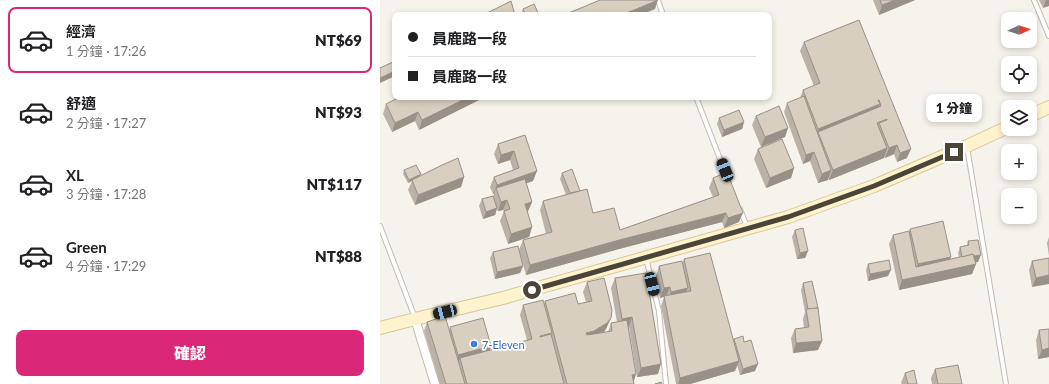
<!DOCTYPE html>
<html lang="zh-TW">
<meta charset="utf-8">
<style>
:root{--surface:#fff;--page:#f2f2f2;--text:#202124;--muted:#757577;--line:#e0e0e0;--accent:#db2777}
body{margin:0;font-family:Lato,"Noto Sans TC",sans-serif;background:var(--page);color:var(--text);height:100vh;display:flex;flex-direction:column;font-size:15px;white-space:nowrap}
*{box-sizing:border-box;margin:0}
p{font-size:13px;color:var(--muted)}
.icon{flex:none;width:22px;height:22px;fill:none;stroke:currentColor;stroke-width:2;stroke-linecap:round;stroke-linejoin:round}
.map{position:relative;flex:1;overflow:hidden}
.sheet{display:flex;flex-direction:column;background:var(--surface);width:380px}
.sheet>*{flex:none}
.guide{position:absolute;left:12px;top:12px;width:380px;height:88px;border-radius:8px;box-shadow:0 2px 6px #0003;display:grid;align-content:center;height:88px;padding:0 16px;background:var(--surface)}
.needle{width:26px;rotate:86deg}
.fabs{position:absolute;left:621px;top:12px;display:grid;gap:8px}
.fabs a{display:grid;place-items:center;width:36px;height:36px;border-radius:8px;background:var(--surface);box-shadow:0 2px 6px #0003;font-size:20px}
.end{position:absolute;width:18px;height:18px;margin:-9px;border:5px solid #4b4439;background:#fff;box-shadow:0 0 0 2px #fff}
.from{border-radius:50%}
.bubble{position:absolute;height:28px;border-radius:8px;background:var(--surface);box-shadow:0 2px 6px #0003;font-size:13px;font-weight:800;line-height:28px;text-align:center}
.car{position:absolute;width:12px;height:24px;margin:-12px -6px;border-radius:5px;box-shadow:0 0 3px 1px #0007;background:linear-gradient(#222 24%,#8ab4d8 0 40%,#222 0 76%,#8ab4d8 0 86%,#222 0)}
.guide b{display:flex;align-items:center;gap:14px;height:38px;font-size:15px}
.guide b+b{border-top:1px solid var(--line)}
.guide i{width:10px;height:10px;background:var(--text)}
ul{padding:7px 0 0;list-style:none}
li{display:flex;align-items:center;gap:12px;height:66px;margin:0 8px 6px;padding:0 8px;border:2px solid transparent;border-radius:8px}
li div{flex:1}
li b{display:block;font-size:15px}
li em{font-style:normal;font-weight:800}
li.on{border-color:var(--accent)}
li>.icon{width:36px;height:36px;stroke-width:1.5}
.cta{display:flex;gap:8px;margin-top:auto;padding:8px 16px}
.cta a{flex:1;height:46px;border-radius:8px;background:var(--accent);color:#fff;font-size:16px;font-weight:800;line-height:46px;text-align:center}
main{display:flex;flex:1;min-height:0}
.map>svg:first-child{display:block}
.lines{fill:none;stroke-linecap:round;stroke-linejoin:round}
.service-casing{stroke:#c2bbae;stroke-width:6}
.minor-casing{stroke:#c2bbae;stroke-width:10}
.secondary-casing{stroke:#d6c79b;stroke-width:14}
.service{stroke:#fff;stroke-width:4}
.minor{stroke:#fff;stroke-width:8}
.secondary{stroke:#fff3cd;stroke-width:12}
.wall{fill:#bab2a6}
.shaded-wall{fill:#979187}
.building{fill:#d8cfc1;stroke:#979187}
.route{stroke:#4b4439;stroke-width:5}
.shop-dot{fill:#3f7fe0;stroke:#fff;stroke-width:1.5}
.labels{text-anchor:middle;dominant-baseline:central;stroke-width:3.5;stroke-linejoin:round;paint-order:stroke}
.shop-label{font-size:11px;fill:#366cbe;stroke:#fff;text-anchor:start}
</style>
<main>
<section class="sheet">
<ul>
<li class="on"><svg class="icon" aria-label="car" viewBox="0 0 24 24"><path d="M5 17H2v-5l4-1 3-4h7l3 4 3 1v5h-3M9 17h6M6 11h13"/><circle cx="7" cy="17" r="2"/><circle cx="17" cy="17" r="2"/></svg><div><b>經濟</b><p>1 分鐘 · 17:26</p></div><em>NT$69</em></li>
<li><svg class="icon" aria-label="car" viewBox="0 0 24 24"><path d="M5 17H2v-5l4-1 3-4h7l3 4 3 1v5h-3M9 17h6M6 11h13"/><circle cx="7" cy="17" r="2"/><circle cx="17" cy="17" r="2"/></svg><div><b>舒適</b><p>2 分鐘 · 17:27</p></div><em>NT$93</em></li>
<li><svg class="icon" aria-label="car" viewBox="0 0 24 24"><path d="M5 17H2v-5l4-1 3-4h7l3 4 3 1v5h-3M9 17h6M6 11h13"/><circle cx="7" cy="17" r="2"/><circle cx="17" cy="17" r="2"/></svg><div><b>XL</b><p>3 分鐘 · 17:28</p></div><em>NT$117</em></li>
<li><svg class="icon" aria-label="car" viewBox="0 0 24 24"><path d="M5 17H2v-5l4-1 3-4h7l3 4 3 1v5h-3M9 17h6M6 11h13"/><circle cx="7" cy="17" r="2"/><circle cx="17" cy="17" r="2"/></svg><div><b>Green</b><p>4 分鐘 · 17:29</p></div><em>NT$88</em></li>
</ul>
<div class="cta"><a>確認</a></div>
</section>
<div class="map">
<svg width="669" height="384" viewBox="0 0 669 384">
<rect width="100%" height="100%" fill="#f6f3ec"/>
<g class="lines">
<defs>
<g id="service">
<path d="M 278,0 L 283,15"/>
<path d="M 654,0 L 669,36"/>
<path d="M 316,97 L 347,177"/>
<path d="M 587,147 L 626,384"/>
<path d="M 360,209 L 367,227"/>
<path d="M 0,226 L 35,318"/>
<path d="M 266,258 L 279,311 L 286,384"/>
</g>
<path id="minor" d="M 35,319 L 55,384"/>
<g id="secondary">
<path d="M 650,116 L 669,107"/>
<path d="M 0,328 L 35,319 L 123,298 L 408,217 L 494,186 L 587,146 L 628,127"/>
</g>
</defs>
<use href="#service" class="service-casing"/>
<use href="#minor" class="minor-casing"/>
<use href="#secondary" class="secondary-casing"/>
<use href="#service" class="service"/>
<use href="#minor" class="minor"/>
<use href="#secondary" class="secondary"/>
</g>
<g class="wall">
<path d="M 493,0 L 535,0 L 499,15 Z"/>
<path d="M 659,0 L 669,0 L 663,8 Z"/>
<path d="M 143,9 L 159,15 L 141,15 Z"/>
<path d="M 479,20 L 527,158 L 517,162 L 514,154 L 505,158 L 504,156 L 504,158 L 449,180 L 448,177 L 448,180 L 438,183 L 430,161 L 423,164 L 404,112 L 407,103 L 420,98 L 423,90 L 434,86 L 420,51 L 424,42 Z"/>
<path d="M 105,97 L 39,130 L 35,121 L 12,132 L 3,114 L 6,104 Z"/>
<path d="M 376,116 L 408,128 L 405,137 L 381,147 L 372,125 Z"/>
<path d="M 339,118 L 364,122 L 362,129 L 342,137 L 337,124 Z"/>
<path d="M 145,135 L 153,181 L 146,183 L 152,202 L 148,211 L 147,212 L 152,227 L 149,237 L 128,244 L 120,221 L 124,211 L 123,210 L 118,211 L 117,209 L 115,215 L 103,219 L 99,206 L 102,199 L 113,197 L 114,194 L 113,194 L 110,187 L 114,177 L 133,170 L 130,160 L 118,164 L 114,154 L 118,144 Z"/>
<path d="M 378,149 L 414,168 L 411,178 L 386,188 L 374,159 Z"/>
<path d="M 24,170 L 40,176 L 84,177 L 81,187 L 35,205 L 28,190 L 32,181 L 28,183 L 23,174 Z"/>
<path d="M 182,173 L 200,191 L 213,213 L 240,230 L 333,197 L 329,188 L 333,178 L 359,222 L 344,228 L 342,222 L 239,249 L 146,275 L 139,250 L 143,240 L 166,234 L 160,210 L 163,201 L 186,195 L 180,179 Z"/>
<path d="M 530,229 L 570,259 L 579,257 L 578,253 L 580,247 L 587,245 L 588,241 L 598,262 L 595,262 L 596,264 L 592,274 L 519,290 L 509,244 L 513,235 L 529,232 Z"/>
<path d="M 415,230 L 428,251 L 425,258 L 417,259 L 412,237 Z"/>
<path d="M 669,237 L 669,256 L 667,243 Z"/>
<path d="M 113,252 L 143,266 L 140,273 L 115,279 L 110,258 Z"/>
<path d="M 669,258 L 652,287 L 649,270 L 652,261 Z"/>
<path d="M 304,259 L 353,340 L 354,339 L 364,342 L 375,371 L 360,375 L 357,365 L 355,371 L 310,384 L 296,384 L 281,306 L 284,297 L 280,298 L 276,276 L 279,266 L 302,264 Z"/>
<path d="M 488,264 L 508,276 L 488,281 L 486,270 Z"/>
<path d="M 235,278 L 278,374 L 257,377 L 249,327 L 248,327 L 256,374 L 254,381 L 254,384 L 60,384 L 44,331 L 47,322 L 69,331 L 70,327 L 111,346 L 110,350 L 147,340 L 140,315 L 143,305 L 164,304 L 165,301 L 198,304 L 206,302 L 203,292 L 207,282 L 227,327 L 224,333 L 228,332 L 231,323 L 237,322 L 231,288 Z"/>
<path d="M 423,283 L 442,341 L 438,350 L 413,353 L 411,338 L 415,329 L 424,328 L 423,319 L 425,312 L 421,290 Z"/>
<path d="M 669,329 L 669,357 L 658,359 L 656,340 L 659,330 Z"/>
<path d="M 555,369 L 582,384 L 552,384 L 551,378 Z"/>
<path d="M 525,373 L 537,384 L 522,384 L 521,383 Z"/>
</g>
<g class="shaded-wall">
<path d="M 278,0 L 275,9 L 261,15 L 242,15 Z"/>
<path d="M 515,0 L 535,0 L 499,15 L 502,5 Z"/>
<path d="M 666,0 L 669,0 L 669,6 L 663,8 Z"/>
<path d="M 15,71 L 15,76 L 0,83 L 0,78 Z"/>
<path d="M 89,97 L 105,97 L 39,130 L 42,120 Z"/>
<path d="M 499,100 L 497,106 L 500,104 L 496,114 L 438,132 L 436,138 L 435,138 L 438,129 Z"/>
<path d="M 38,112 L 35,121 L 12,132 L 15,123 Z"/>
<path d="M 364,122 L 362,129 L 342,137 L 344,130 Z"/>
<path d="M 408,128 L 405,137 L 381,147 L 385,137 Z"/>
<path d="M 517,145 L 514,154 L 505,158 L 509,148 Z"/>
<path d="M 507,148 L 504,158 L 449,180 L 453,170 Z"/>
<path d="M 531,149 L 527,158 L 517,162 L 520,153 Z"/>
<path d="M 134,151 L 130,160 L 118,164 L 121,155 Z"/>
<path d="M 434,152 L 430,161 L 423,164 L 426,155 Z"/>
<path d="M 414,168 L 411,178 L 386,188 L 390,178 Z"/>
<path d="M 451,170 L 448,180 L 438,183 L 442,174 Z"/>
<path d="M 157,171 L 153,181 L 118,193 L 116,188 L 114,194 L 113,194 L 117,185 Z"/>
<path d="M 41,174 L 39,177 L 28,183 L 29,180 Z"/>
<path d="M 84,177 L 81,187 L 35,205 L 38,195 Z"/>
<path d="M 127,200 L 123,210 L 118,211 L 121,202 Z"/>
<path d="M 152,202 L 148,211 L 141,214 L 145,204 Z"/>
<path d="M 117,208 L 115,215 L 103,219 L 106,212 Z"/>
<path d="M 346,213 L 342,222 L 239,249 L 146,275 L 150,265 L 243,239 Z"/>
<path d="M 363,213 L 359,222 L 344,228 L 348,218 Z"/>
<path d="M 152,227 L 149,237 L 128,244 L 131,234 Z"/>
<path d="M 428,251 L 425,258 L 417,259 L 420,253 Z"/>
<path d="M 601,255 L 598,262 L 580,265 L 583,258 Z"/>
<path d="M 571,257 L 567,266 L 534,273 L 538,264 Z"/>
<path d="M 596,264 L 592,274 L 519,290 L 522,280 Z"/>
<path d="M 143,266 L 140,273 L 115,279 L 117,272 Z"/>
<path d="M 511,270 L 508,276 L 488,281 L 490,274 Z"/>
<path d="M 669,275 L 669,284 L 652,287 L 656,278 Z"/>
<path d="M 290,287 L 286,296 L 280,298 L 284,288 Z"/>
<path d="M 308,288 L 304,298 L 287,301 L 291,292 Z"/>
<path d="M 252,317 L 249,327 L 238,329 L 242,319 Z"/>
<path d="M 231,318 L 227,327 L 223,333 L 203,343 L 206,333 Z"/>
<path d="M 442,341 L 438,350 L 413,353 L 416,343 Z"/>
<path d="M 111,346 L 108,356 L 80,358 L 78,364 L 75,365 L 78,355 Z"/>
<path d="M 669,348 L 669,357 L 658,359 L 662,350 Z"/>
<path d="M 359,361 L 355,371 L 310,384 L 298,384 L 300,378 Z"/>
<path d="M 281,364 L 278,374 L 257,377 L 261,368 Z"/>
<path d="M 378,364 L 375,371 L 360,375 L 363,369 Z"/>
<path d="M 256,374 L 253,383 L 252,375 Z"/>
</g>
<g class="building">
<path d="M 220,0 L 278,0 L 242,15 L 184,15 Z"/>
<path d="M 500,0 L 515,0 L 502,5 Z"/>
<path d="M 131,1 L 135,15 L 103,15 Z"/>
<path d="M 154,4 L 159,15 L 146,15 L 143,9 Z"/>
<path d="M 479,20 L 531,149 L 520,153 L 517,145 L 509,148 L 499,123 L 507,120 L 507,119 L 497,123 L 507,148 L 453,170 L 438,132 L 501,106 L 499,100 L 498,100 L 500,104 L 438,129 L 423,90 L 440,83 L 424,42 Z"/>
<path d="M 15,61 L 15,71 L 0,78 L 0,68 Z"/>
<path d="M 424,96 L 451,170 L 442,174 L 434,152 L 426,155 L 407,103 Z"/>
<path d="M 20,97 L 89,97 L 42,120 L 38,112 L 15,123 L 6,104 Z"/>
<path d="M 399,106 L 408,128 L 385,137 L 376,116 Z"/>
<path d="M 359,110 L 364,122 L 344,130 L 339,118 Z"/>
<path d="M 145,135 L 157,171 L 117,185 L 114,177 L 139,168 L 134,151 L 121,155 L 118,144 Z"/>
<path d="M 402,139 L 414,168 L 390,178 L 378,149 Z"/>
<path d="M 78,158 L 84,177 L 38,195 L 32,180 L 62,165 Z"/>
<path d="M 36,165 L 41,174 L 29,180 L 24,170 Z"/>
<path d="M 192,169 L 200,191 L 190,193 L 182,173 Z"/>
<path d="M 347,172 L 363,213 L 348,218 L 346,213 L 243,239 L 150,265 L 143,240 L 172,232 L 163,201 L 207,189 L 213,213 L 234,208 L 240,230 L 339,195 L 333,178 Z"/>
<path d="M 145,179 L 152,202 L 145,204 L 152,227 L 131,234 L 124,211 L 130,209 L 127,200 L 121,202 L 116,188 Z"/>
<path d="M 113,196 L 117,208 L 106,212 L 102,199 Z"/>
<path d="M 563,221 L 571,257 L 538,264 L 530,229 Z"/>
<path d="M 423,228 L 428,251 L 420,253 L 415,230 Z"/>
<path d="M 529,231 L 536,267 L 593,254 L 596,264 L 522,280 L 513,235 Z"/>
<path d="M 598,240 L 601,255 L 594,256 L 593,254 L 582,257 L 580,247 L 589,245 L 588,241 Z"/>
<path d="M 138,246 L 143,266 L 117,272 L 113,252 Z"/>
<path d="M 330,253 L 359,361 L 300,378 L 284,296 L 311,291 L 304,259 Z"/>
<path d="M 669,258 L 669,275 L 656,278 L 652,261 Z"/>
<path d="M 509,260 L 511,270 L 490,274 L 488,264 Z"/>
<path d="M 302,261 L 308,288 L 291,292 L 290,287 L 284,288 L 279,266 Z"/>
<path d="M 266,273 L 281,364 L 261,368 L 252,317 L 242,319 L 235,278 Z"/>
<path d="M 224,278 L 232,310 L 231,318 L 227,323 L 214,331 L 206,333 L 207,335 L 232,331 L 231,323 L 247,320 L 256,374 L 252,375 L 254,384 L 187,384 L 165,301 L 195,293 L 198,304 L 212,301 L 207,282 Z"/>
<path d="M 432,281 L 438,308 L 428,309 L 423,283 Z"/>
<path d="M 163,300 L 172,333 L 160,336 L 160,337 L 171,334 L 184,384 L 87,384 L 80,358 L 152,339 L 143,305 Z"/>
<path d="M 438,308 L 442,341 L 416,343 L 415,329 L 429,327 L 426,309 Z"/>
<path d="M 65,316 L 85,384 L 66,384 L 47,322 Z"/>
<path d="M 103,318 L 111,346 L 78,355 L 70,327 Z"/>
<path d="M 669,329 L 669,348 L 662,350 L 659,330 Z"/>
<path d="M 363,336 L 364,342 L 371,340 L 378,364 L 363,369 L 354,339 Z"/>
<path d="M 578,365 L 582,384 L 558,384 L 555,369 Z"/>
<path d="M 534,370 L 537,384 L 528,384 L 525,373 Z"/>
<path d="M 281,382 L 282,384 L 275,384 Z"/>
</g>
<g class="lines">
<path class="route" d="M 152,290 L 408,217 L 494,186 L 574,152"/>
</g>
<circle class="shop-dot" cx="94" cy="344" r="4"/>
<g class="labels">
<g class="shop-label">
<text x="102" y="344">7-Eleven</text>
</g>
</g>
</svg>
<div class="fabs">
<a><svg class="needle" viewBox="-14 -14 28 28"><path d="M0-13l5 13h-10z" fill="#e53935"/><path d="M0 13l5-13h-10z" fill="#757577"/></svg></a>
<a><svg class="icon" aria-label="locate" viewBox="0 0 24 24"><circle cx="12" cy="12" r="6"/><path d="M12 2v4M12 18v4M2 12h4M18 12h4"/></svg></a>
<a><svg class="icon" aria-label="layers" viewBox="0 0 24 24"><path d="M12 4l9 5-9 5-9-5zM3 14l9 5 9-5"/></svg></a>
<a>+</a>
<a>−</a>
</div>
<i class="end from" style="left:152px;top:290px"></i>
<i class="end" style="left:574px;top:152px"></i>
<div class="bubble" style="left:546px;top:94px;width:56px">1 分鐘</div>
<i class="car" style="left:345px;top:170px;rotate:338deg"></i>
<i class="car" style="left:272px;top:284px;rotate:166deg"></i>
<i class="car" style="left:65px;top:312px;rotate:257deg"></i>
<div class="guide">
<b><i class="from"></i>員鹿路一段</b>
<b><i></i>員鹿路一段</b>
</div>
</div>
</main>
